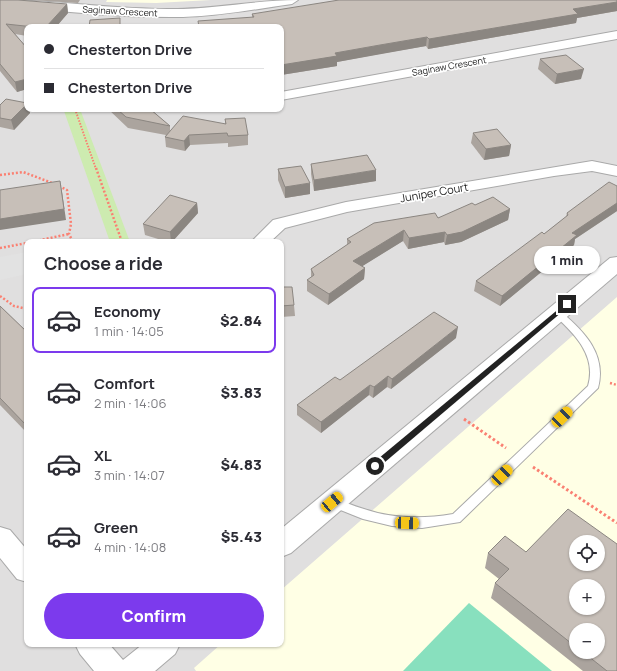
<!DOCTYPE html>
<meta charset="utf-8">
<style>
:root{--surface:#fff;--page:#f7f7f7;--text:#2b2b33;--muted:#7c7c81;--line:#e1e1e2;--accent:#7c3aed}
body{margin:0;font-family:Manrope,sans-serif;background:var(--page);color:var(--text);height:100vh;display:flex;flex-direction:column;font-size:15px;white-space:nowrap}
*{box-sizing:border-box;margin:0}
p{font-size:13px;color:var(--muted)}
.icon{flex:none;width:22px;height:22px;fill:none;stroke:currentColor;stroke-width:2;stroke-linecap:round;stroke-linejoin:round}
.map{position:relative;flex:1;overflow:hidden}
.details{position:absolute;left:24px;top:239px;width:260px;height:408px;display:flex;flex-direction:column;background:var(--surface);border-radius:8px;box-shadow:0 1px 3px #0004}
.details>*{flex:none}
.banner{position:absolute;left:24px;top:24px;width:260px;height:88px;border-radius:8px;box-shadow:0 1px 3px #0004;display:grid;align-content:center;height:88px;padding:0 20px;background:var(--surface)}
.controls{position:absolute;left:569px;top:535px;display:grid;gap:8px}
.controls a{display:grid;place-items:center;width:36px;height:36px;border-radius:50%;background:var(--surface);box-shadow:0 1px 3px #0004;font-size:20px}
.end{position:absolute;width:18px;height:18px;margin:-9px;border:5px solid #222;background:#fff;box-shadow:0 0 0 2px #fff}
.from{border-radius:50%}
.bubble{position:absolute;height:28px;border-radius:14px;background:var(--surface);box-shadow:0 1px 3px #0004;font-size:13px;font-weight:800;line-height:28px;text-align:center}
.car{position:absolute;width:12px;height:24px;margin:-12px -6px;border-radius:5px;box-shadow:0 0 3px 1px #0007;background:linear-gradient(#f5c518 24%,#345 0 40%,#f5c518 0 76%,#345 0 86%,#f5c518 0)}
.banner b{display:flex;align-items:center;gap:14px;height:38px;font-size:15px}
.banner b+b{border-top:1px solid var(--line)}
.banner i{width:10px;height:10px;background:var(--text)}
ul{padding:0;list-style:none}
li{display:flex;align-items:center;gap:12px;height:66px;margin:0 8px 6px;padding:0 12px;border:2px solid transparent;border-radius:8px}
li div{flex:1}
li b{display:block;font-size:15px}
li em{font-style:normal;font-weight:800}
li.selected{border-color:var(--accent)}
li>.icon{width:36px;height:36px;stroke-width:1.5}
h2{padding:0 20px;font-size:18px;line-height:48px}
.button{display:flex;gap:8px;margin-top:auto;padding:8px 20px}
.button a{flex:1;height:46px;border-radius:24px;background:var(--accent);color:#fff;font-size:16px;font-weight:800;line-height:46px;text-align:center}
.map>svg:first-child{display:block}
.residential{fill:#e0dfdf;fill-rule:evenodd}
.education{fill:#ffffe5;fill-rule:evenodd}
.grass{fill:#cdebb0}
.pitch{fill:#88e0be}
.parking{fill:#e2e2e2}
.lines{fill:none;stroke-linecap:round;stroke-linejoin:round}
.service-casing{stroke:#a9a9a9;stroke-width:2}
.minor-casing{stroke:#a9a9a9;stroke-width:2}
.tertiary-casing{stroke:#a9a9a9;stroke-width:2}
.path-far2{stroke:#fa8072;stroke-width:2;stroke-dasharray:1.5 1.5;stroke-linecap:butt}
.path-far1{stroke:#fa8072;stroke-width:2.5;stroke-dasharray:2 2;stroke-linecap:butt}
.path{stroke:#fa8072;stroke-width:3;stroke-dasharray:2.5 2.5;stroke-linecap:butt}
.service{fill:#fff;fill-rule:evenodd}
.minor{fill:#fff;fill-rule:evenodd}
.tertiary{fill:#fff;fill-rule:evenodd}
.wall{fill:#aba49e;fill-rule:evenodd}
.shaded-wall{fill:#8b8681}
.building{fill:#c7bfb8;stroke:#8b8681;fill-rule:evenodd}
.route{fill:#222}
.labels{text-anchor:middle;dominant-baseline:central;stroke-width:3.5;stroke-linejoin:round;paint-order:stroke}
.far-street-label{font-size:9px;fill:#222;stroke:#fff}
.street-label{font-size:11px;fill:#222;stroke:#fff}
</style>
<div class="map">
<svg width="617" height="671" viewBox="0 0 617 671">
<rect width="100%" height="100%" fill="#f2efe9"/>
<path class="residential" d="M 0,0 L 617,0 L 617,671 L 0,671 ZM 27,27 L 281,27 L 281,109 L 27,109 ZM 27,242 L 281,242 L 281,644 L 27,644 ZM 576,542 L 598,542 L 598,564 L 576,564 ZM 576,586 L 598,586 L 598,608 L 576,608 ZM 576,630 L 598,630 L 598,652 L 576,652 Z"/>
<g class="education">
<path d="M 107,0 L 211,0 L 156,3 L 106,2 Z"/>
<path d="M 617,297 L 617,671 L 196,671 L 194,668 L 221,644 L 281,644 L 281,590 ZM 576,542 L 598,542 L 598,564 L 576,564 ZM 576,586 L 598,586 L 598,608 L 576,608 ZM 576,630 L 598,630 L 598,652 L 576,652 Z"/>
</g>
<path class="grass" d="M 30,109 L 80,109 L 130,242 L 110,242 L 64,111 Z"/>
<path class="pitch" d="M 469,603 L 552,671 L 403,671 Z"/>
<path class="parking" d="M 27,252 L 27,274 L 0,280 L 0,257 Z"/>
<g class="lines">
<defs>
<path id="service" d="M 557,310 L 560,311 C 584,331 607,354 598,388 L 460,522 L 422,528 L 392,526 L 363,519 L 328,505 L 326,502 L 328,499 L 332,497 C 343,501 353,506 364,509 C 393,519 423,519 453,514 L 588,386 C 597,356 575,334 554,315 L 552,313 L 554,311 Z"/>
<g id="minor">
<path d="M 0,0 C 56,0 111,9 167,9 C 211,10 254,0 298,0 L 292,4 C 256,9 220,16 183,17 C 122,18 61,11 0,6 Z"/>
<path d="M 617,31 L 617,39 L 281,100 L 281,92 Z"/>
<path d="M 592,161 L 617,166 L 617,176 L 592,171 L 554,176 L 347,212 L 285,228 L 270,242 L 251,242 L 273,220 L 346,202 Z"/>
</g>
<g id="tertiary">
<path d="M 617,257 L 617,274 L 291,553 L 281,557 L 281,529 L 610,258 Z"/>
<path d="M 0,527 L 10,530 L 27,550 L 27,582 L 17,579 L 0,558 Z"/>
<path d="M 75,644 L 109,644 L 123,660 L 143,644 L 180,644 L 175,654 L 155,671 L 94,671 L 80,654 Z"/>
</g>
</defs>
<use href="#service" class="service-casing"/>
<use href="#minor" class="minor-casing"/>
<use href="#tertiary" class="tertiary-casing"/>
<path class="path-far2" d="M 75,109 L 96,169"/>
<g class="path-far1">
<path d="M 96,168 L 122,242"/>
<path d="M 0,175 L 23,172 L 55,184"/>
<path d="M 59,186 L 67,190 L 71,224 L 69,234 L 73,242"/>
<path d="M 31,242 L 69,234"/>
<path d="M 0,248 L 27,243"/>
<path d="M 0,296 L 14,306 L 27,309"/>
<path d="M 610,383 L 617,385"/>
</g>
<g class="path">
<path d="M 464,419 L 506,448"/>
<path d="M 533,467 L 617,523"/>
</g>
<use href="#service" class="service"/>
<use href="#minor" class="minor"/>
<use href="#tertiary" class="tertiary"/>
</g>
<g class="wall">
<path d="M 0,0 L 67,4 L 68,13 L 56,27 L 27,27 L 27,36 L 15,34 L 27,48 L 27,89 L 17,92 L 0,71 Z"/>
<path d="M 31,0 L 80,0 L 78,3 Z"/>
<path d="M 617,0 L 617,11 L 577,18 L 576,23 L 428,49 L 426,46 L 379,54 L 337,62 L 337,66 L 281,75 L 281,27 L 252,18 L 252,14 Z"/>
<path d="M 540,59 L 581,79 L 555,84 L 538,69 Z"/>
<path d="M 0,105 L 29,109 L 30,113 L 14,130 L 0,127 Z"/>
<path d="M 108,109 L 150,109 L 170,126 L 170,131 L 225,124 L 225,119 L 248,135 L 248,145 L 228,147 L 228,143 L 190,145 L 185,151 L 166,147 L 165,137 L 166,135 L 128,128 Z"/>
<path d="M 473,133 L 511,145 L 509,156 L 484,160 L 471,143 Z"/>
<path d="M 311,164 L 376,181 L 314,191 L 311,174 Z"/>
<path d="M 278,169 L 310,194 L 285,198 L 278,180 Z"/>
<path d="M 617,186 L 617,211 L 575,239 L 574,245 L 500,306 L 474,291 L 476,281 L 544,234 L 566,217 L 567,213 Z"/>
<path d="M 197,203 L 198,213 L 172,242 L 168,242 L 145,235 L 143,224 Z"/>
<path d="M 475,205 L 510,209 L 508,220 L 461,242 L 445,245 L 444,242 L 408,249 L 403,241 L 362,266 L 365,268 L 364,279 L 328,305 L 307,291 L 307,280 L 311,278 L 311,269 L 347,245 L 347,239 L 438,218 Z"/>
<path d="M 281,287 L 294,305 L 295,316 L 281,317 Z"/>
<path d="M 0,306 L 27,332 L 27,433 L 0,405 Z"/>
<path d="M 456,338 L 391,389 L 387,387 L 373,398 L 369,395 L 321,433 L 297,415 L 297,405 L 340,380 Z"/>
<path d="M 526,552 L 617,671 L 583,671 L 491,598 L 495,583 L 499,579 L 485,568 L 488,553 ZM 576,630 L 598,652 L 576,652 Z"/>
</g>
<g class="shaded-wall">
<path d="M 617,2 L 617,11 L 577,18 L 576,23 L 428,49 L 429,39 L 573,9 Z"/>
<path d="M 67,4 L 68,13 L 56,27 L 46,27 Z"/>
<path d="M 427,37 L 426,46 L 337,62 L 337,66 L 281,75 L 281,65 L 335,53 Z"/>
<path d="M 584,69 L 581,79 L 555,84 L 557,74 Z"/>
<path d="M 27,79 L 27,89 L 17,92 L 15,82 Z"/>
<path d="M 27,104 L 27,109 L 29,109 L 30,113 L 14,130 L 11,120 Z"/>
<path d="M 189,135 L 190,145 L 185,151 L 184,141 Z"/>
<path d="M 511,145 L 509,156 L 484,160 L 486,149 Z"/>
<path d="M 376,170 L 376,181 L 314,191 L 314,180 Z"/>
<path d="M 60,181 L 62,192 L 66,220 L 0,230 L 0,219 Z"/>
<path d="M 310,183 L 310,194 L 285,198 L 285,187 Z"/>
<path d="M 617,198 L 617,211 L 575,239 L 574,245 L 500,306 L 502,296 L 572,233 Z"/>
<path d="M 197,203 L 198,213 L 172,242 L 171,242 L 170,232 Z"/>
<path d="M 510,209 L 508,220 L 461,242 L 445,245 L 447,235 Z"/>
<path d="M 404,230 L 403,241 L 353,272 L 353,261 Z"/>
<path d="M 445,232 L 444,242 L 408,249 L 409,238 Z"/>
<path d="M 365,268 L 364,279 L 328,305 L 329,294 Z"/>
<path d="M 458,327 L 456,338 L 391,389 L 392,379 Z"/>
<path d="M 388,376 L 387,387 L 373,398 L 374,387 Z"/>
<path d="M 370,385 L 369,395 L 321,433 L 321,422 Z"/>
</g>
<g class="building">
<path d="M 0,0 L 18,0 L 67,4 L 46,27 L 34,27 L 6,24 L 27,48 L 27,79 L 15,82 L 0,64 Z"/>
<path d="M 339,0 L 617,0 L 617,2 L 573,9 L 578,14 L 429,39 L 427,37 L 380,45 L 335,53 L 337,56 L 281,65 L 281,27 L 199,27 L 198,21 L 254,17 L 252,14 Z"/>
<path d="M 120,18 L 120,27 L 89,27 L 90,20 Z"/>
<path d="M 566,55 L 584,69 L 557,74 L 540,59 Z"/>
<path d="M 6,99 L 27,103 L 27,104 L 11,120 L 0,118 L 0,105 Z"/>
<path d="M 117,109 L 150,109 L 170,126 L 126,117 Z"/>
<path d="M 183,116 L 226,124 L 225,119 L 245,118 L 248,135 L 228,136 L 227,133 L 189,135 L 184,141 L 165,137 Z"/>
<path d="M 497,129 L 511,145 L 486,149 L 473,133 Z"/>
<path d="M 367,155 L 376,170 L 314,180 L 311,164 Z"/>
<path d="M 301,166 L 310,183 L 285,187 L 278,169 Z"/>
<path d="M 60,181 L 64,209 L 0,219 L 0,190 Z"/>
<path d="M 609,182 L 617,186 L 617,203 L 572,233 L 577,235 L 502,296 L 476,281 L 542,232 L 544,234 L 568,215 L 567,213 Z"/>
<path d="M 170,195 L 197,203 L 170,232 L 143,224 Z"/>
<path d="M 493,197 L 510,209 L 462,232 L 447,235 L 445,232 L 409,238 L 404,230 L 353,261 L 365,268 L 329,294 L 307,280 L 314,275 L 311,269 L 351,242 L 347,239 L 374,223 L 435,213 L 438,218 L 472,203 L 475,205 Z"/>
<path d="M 281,287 L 292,287 L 294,305 L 281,306 Z"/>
<path d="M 0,306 L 27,332 L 27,426 L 0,398 Z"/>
<path d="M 434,312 L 458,327 L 392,379 L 388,376 L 374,387 L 370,385 L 321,422 L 297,405 L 335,377 L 340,380 Z"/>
<path d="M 568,509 L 617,544 L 617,671 L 607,671 L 583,652 L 598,652 L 598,630 L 576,630 L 576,647 L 495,583 L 509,569 L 488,553 L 505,536 L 526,552 ZM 576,542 L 598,542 L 598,564 L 576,564 ZM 576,586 L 598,586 L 598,608 L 576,608 Z"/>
</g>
<path class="route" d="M 567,302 L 570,304 L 569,306 L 378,468 L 373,468 L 373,463 Z"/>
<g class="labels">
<g class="far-street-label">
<text transform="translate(120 11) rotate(3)">Saginaw Crescent</text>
<text transform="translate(449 66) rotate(-10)">Saginaw Crescent</text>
</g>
<g class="street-label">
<text transform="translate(434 192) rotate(-10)">Juniper Court</text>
</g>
</g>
</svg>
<div class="controls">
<a><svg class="icon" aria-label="locate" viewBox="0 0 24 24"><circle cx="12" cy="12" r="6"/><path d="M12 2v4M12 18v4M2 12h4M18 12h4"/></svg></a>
<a>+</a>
<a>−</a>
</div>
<i class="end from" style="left:375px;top:466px"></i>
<i class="end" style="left:567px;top:304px"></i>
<div class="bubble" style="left:534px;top:246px;width:66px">1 min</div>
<i class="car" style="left:562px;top:417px;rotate:46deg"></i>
<i class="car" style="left:502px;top:475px;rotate:46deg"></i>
<i class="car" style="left:332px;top:502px;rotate:50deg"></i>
<i class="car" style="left:407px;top:523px;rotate:92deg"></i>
<div class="banner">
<b><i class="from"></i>Chesterton Drive</b>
<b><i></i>Chesterton Drive</b>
</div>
<section class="details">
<h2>Choose a ride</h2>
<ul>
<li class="selected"><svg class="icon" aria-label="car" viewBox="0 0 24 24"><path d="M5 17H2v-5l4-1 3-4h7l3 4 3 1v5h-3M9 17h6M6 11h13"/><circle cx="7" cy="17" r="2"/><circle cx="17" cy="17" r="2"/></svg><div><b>Economy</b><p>1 min · 14:05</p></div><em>$2.84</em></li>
<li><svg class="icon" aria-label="car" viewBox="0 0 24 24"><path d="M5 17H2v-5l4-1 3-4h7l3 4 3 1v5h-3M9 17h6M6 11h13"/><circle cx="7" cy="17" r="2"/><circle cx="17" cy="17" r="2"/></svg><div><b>Comfort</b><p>2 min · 14:06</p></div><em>$3.83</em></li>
<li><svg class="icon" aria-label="car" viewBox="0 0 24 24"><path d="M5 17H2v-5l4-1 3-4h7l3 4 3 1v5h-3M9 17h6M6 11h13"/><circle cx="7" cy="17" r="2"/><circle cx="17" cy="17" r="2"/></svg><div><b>XL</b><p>3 min · 14:07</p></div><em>$4.83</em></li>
<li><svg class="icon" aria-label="car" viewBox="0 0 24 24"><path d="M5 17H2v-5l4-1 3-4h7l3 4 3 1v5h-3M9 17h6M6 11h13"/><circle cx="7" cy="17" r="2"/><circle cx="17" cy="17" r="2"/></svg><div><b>Green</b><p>4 min · 14:08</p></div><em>$5.43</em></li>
</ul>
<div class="button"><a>Confirm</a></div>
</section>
</div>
